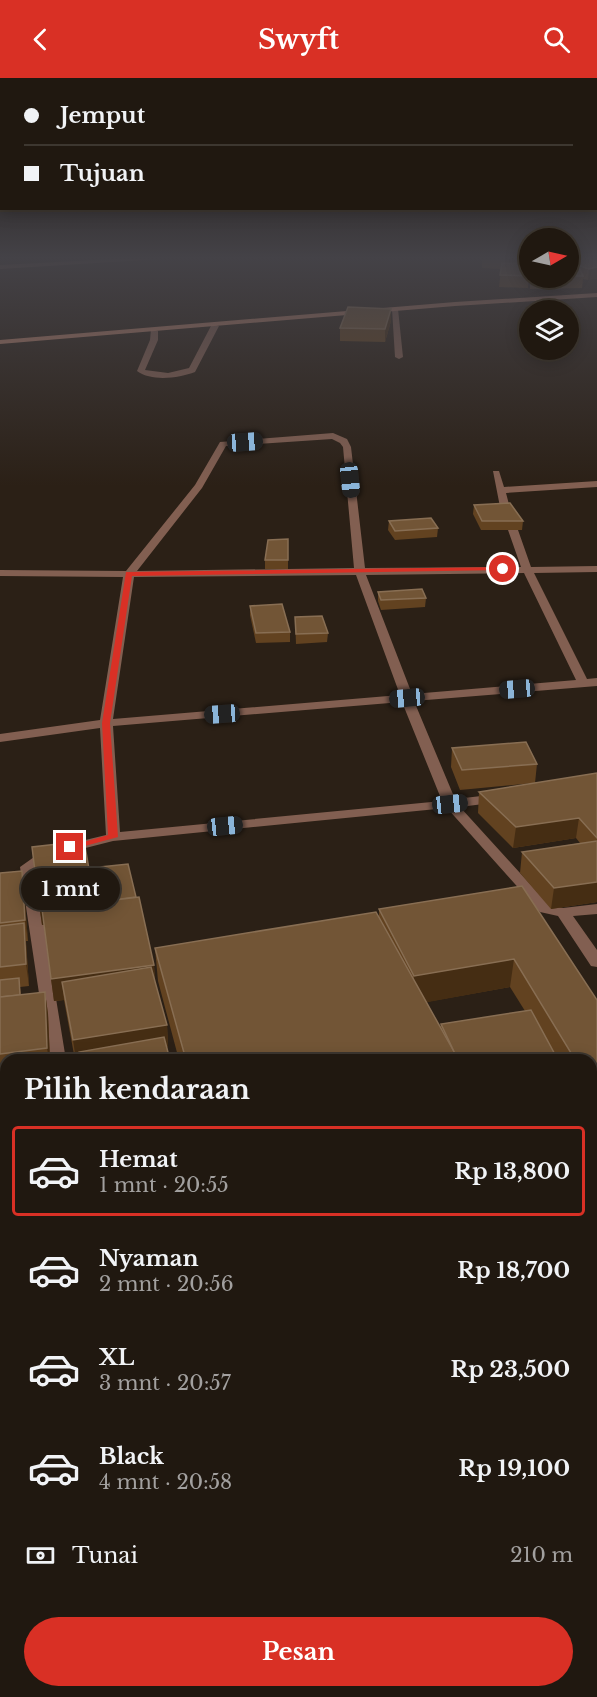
<!DOCTYPE html>
<html lang="id">
<meta charset="utf-8">
<style>
:root{--surface:#201810;--page:#282119;--text:#f1f3f6;--muted:#a2a09f;--line:#3d3730;--accent:#d93025}
body{margin:0;font-family:"Libre Baskerville",serif;background:var(--page);color:var(--text);height:100vh;display:flex;flex-direction:column;font-size:22px;white-space:nowrap}
*{box-sizing:border-box;margin:0}
p{font-size:20px;color:var(--muted)}
.icon{flex:none;width:33px;height:33px;fill:none;stroke:currentColor;stroke-width:2;stroke-linecap:round;stroke-linejoin:round}
.map{position:relative;flex:1;overflow:hidden}
.panel{position:absolute;left:0px;top:976px;width:597px;height:644px;display:flex;flex-direction:column;background:var(--surface);border-radius:18px 18px 0 0;box-shadow:0 3px 15px #0003,0 0 0 2px var(--line)}
.panel>*{flex:none}
.banner{position:absolute;left:0px;top:0px;width:597px;height:132px;box-shadow:0 3px 15px #0003,0 0 0 2px var(--line);display:grid;align-content:center;height:132px;padding:0 24px;background:var(--surface)}
.needle{width:39px;rotate:81deg}
.tools{position:absolute;left:519px;top:150px;display:grid;gap:12px}
.tools a{display:grid;place-items:center;width:60px;height:60px;border-radius:50%;background:var(--surface);box-shadow:0 3px 15px #0003,0 0 0 2px var(--line);font-size:30px}
.end{position:absolute;width:27px;height:27px;margin:-14px;border:8px solid #d93025;background:#fff;box-shadow:0 0 0 3px #fff}
.from{border-radius:50%}
.bubble{position:absolute;height:42px;border-radius:21px;background:var(--surface);box-shadow:0 3px 15px #0003,0 0 0 2px var(--line);font-size:20px;font-weight:800;line-height:42px;text-align:center}
.car{position:absolute;width:18px;height:36px;margin:-18px -9px;border-radius:8px;box-shadow:0 0 4px 2px #0007;background:linear-gradient(#222 24%,#8ab4d8 0 40%,#222 0 76%,#8ab4d8 0 86%,#222 0)}
.banner b{display:flex;align-items:center;gap:21px;height:57px;font-size:22px}
.banner b+b{border-top:2px solid var(--line)}
.banner i{width:15px;height:15px;background:var(--text)}
ul{padding:0;list-style:none}
li{display:flex;align-items:center;gap:18px;height:90px;margin:0 12px 9px;padding:0 12px;border:3px solid transparent;border-radius:6px}
li div{flex:1}
li b{display:block;font-size:22px}
li em{font-style:normal;font-weight:800}
li.selected{border-color:var(--accent)}
li>.icon{width:54px;height:54px;stroke-width:1.5}
h2{padding:0 24px;font-size:27px;line-height:72px}
.pay{display:flex;align-items:center;gap:15px;height:66px;padding:0 24px;font-size:22px}
.pay p{margin-inline-start:auto}
.primary-button{display:flex;gap:12px;margin-top:auto;padding:12px 24px}
.primary-button a{flex:1;height:69px;border-radius:36px;background:var(--accent);color:#fff;font-size:24px;font-weight:800;line-height:69px;text-align:center}
header{display:flex;justify-content:space-between;align-items:center;height:78px;padding:0 24px;background:var(--accent);color:#fff;font-size:27px;font-weight:800}
.map>svg:first-child{display:block}
.lines{fill:none;stroke-linecap:round;stroke-linejoin:round}
.service{fill:#825f51;fill-rule:evenodd}
.minor{fill:#825f51;fill-rule:evenodd}
.secondary{fill:#b9816a;fill-rule:evenodd}
.wall{fill:#624220;fill-rule:evenodd}
.shaded-wall{fill:#452d13}
.building{fill:#725536;stroke:#886e53;stroke-width:1.5}
.route{fill:#d93025}
</style>
<header><svg class="icon" aria-label="back" viewBox="0 0 24 24"><path d="M15 5l-7 7 7 7"/></svg>Swyft<svg class="icon" aria-label="search" viewBox="0 0 24 24"><circle cx="10" cy="10" r="6"/><path d="M15 15l6 6"/></svg></header>
<div class="map">
<svg width="597" height="1619" viewBox="0 0 597 1619">
<rect width="100%" height="100%" fill="#2b2016"/>
<g class="lines">
<g class="service">
<path d="M 114,181 L 160,181 L 0,191 L 0,187 Z"/>
<path d="M 212,246 L 219,248 L 195,294 C 179,300 152,304 137,293 L 150,262 L 151,251 L 158,253 L 158,262 L 145,292 L 168,295 L 189,290 Z"/>
<path d="M 597,1393 L 597,1415 L 591,1416 L 591,1394 Z"/>
<path d="M 597,1522 L 597,1546 L 591,1548 L 591,1524 Z"/>
</g>
<g class="minor">
<path d="M 395,229 L 398,231 L 403,279 L 399,281 L 395,279 L 392,231 Z"/>
<path d="M 333,355 L 347,361 L 351,369 L 365,490 L 521,489 L 508,452 L 513,449 L 518,452 L 531,489 L 597,488 L 597,494 L 534,495 L 587,601 L 597,600 L 597,608 L 414,623 L 455,721 L 499,716 L 506,720 L 499,724 L 460,729 L 550,828 L 563,830 L 597,826 L 597,836 L 573,838 L 597,872 L 597,889 L 591,888 L 558,838 L 540,834 L 447,730 L 113,763 L 54,778 L 35,791 L 66,982 L 49,982 L 20,789 L 44,772 L 106,757 L 100,650 L 0,664 L 0,656 L 100,642 L 123,499 L 0,498 L 0,492 L 126,493 L 195,407 L 220,364 ZM 332,361 L 340,365 L 343,369 L 354,490 L 137,493 L 202,410 L 226,368 ZM 524,495 L 576,602 L 412,616 L 366,497 ZM 356,497 L 400,617 L 113,641 L 134,499 ZM 402,624 L 442,723 L 120,754 L 113,648 Z"/>
<path d="M 493,393 L 499,393 L 504,409 L 597,403 L 597,409 L 506,415 L 511,434 L 506,437 L 501,434 Z"/>
</g>
<g class="secondary">
<path d="M 597,215 L 597,219 L 455,228 L 0,266 L 0,262 L 455,224 Z"/>
<path d="M 597,1266 L 597,1284 L 591,1286 L 591,1268 Z"/>
<path d="M 6,1479 L 6,1505 L 0,1507 L 0,1482 Z"/>
</g>
</g>
<g class="wall">
<path d="M 482,181 L 530,181 L 528,210 L 499,209 L 501,191 L 482,190 Z"/>
<path d="M 568,181 L 597,181 L 597,184 L 588,202 L 583,201 L 582,210 L 530,211 L 530,200 L 568,200 Z"/>
<path d="M 391,231 L 391,243 L 385,264 L 340,263 L 340,250 Z"/>
<path d="M 474,427 L 523,443 L 522,452 L 481,452 L 473,436 Z"/>
<path d="M 389,443 L 438,450 L 437,459 L 395,462 L 388,452 Z"/>
<path d="M 288,461 L 288,491 L 265,491 L 265,482 Z"/>
<path d="M 378,514 L 426,520 L 425,529 L 381,532 L 378,523 Z"/>
<path d="M 250,528 L 290,554 L 290,564 L 256,565 L 250,537 Z"/>
<path d="M 295,539 L 328,555 L 327,564 L 296,566 Z"/>
<path d="M 452,670 L 537,686 L 535,705 L 597,695 L 597,824 L 551,831 L 520,795 L 522,774 L 580,765 L 576,760 L 513,770 L 478,735 L 479,714 L 533,705 L 460,712 L 451,689 Z"/>
<path d="M 32,769 L 94,819 L 95,825 L 97,824 L 91,790 L 136,819 L 154,887 L 155,904 L 167,947 L 168,969 L 167,969 L 170,982 L 75,982 L 64,922 L 54,923 L 44,847 L 42,847 Z"/>
<path d="M 0,795 L 24,813 L 28,863 L 26,863 L 29,908 L 20,909 L 21,917 L 45,914 L 48,936 L 50,982 L 6,982 L 6,1149 L 0,1149 Z"/>
<path d="M 522,808 L 597,922 L 597,1056 L 593,1049 L 596,1033 L 591,1025 L 591,982 L 179,982 L 158,903 L 155,870 L 379,839 L 379,831 ZM 510,909 L 525,933 L 441,946 L 440,950 L 426,924 Z"/>
</g>
<g class="shaded-wall">
<path d="M 597,189 L 597,201 L 588,202 L 589,191 Z"/>
<path d="M 391,231 L 391,243 L 385,264 L 385,251 Z"/>
<path d="M 579,740 L 576,760 L 513,770 L 516,749 Z"/>
<path d="M 22,793 L 24,813 L 28,863 L 25,842 Z"/>
<path d="M 597,804 L 597,824 L 551,831 L 554,810 Z"/>
<path d="M 94,819 L 96,840 L 42,847 L 39,826 Z"/>
<path d="M 24,845 L 26,866 L 29,908 L 26,886 Z"/>
<path d="M 514,881 L 510,909 L 412,927 L 414,898 Z"/>
<path d="M 154,887 L 155,909 L 62,904 L 64,922 L 54,923 L 51,901 Z"/>
<path d="M 45,914 L 48,936 L 50,982 L 49,982 L 47,970 Z"/>
<path d="M 167,947 L 168,969 L 88,982 L 79,974 L 80,982 L 76,982 L 73,962 Z"/>
<path d="M 585,978 L 584,982 L 574,982 L 574,980 Z"/>
<path d="M 457,979 L 456,982 L 445,982 Z"/>
<path d="M 597,1212 L 597,1234 L 591,1235 L 591,1213 Z"/>
<path d="M 6,1259 L 6,1284 L 0,1288 L 0,1262 Z"/>
<path d="M 6,1402 L 6,1428 L 0,1432 L 0,1406 Z"/>
</g>
<g class="building">
<path d="M 520,181 L 530,181 L 530,186 L 518,186 Z"/>
<path d="M 568,181 L 589,181 L 597,184 L 597,189 L 589,191 L 568,184 Z"/>
<path d="M 502,185 L 530,186 L 529,198 L 500,197 Z"/>
<path d="M 568,188 L 579,189 L 583,198 L 568,198 Z"/>
<path d="M 348,229 L 391,231 L 385,251 L 340,250 Z"/>
<path d="M 510,425 L 523,443 L 482,443 L 474,427 Z"/>
<path d="M 431,440 L 438,450 L 395,453 L 389,443 Z"/>
<path d="M 288,461 L 288,482 L 265,482 L 268,462 Z"/>
<path d="M 422,511 L 426,520 L 381,522 L 378,514 Z"/>
<path d="M 282,526 L 290,554 L 256,555 L 250,528 Z"/>
<path d="M 322,538 L 328,555 L 296,556 L 295,539 Z"/>
<path d="M 526,664 L 537,686 L 462,692 L 452,670 Z"/>
<path d="M 597,695 L 597,760 L 579,740 L 516,749 L 479,714 Z"/>
<path d="M 84,763 L 94,819 L 39,826 L 32,769 Z"/>
<path d="M 597,763 L 597,804 L 554,810 L 522,774 Z"/>
<path d="M 128,786 L 136,819 L 98,824 L 91,790 Z"/>
<path d="M 22,793 L 25,842 L 0,845 L 0,795 Z"/>
<path d="M 522,808 L 597,922 L 597,997 L 591,988 L 591,982 L 588,982 L 585,978 L 574,980 L 514,881 L 414,898 L 379,831 Z"/>
<path d="M 139,819 L 154,887 L 51,901 L 42,831 Z"/>
<path d="M 376,834 L 457,979 L 445,982 L 186,982 L 155,870 Z"/>
<path d="M 24,845 L 26,886 L 0,889 L 0,848 Z"/>
<path d="M 151,889 L 167,947 L 73,962 L 62,904 Z"/>
<path d="M 19,900 L 20,917 L 0,919 L 0,902 Z"/>
<path d="M 45,914 L 47,970 L 0,976 L 0,919 Z"/>
<path d="M 531,932 L 558,982 L 458,982 L 441,946 Z"/>
<path d="M 164,959 L 170,982 L 80,982 L 79,974 Z"/>
<path d="M 6,986 L 6,1055 L 0,1055 L 0,987 Z"/>
<path d="M 0,1056 L 6,1056 L 6,1125 L 0,1126 Z"/>
<path d="M 597,1103 L 597,1212 L 591,1213 L 591,1104 Z"/>
<path d="M 6,1149 L 6,1259 L 0,1262 L 0,1150 Z"/>
<path d="M 6,1282 L 6,1402 L 0,1406 L 0,1285 Z"/>
</g>
<linearGradient id="sky" x2="0" y2="1"><stop stop-color="#18120c"/><stop offset="0.44" stop-color="#444247"/><stop offset="1" stop-color="#444247" stop-opacity="0"/></linearGradient>
<rect width="597" height="408" fill="url(#sky)"/>
<path class="route" d="M 503,489 L 505,492 L 132,498 L 110,645 L 118,759 L 70,772 L 66,769 L 108,757 L 102,645 L 126,494 Z"/>
</svg>
<div class="tools">
<a><svg class="needle" viewBox="-14 -14 28 28"><path d="M0-13l5 13h-10z" fill="#e53935"/><path d="M0 13l5-13h-10z" fill="#a2a09f"/></svg></a>
<a><svg class="icon" aria-label="layers" viewBox="0 0 24 24"><path d="M12 4l9 5-9 5-9-5zM3 14l9 5 9-5"/></svg></a>
</div>
<i class="end from" style="left:503px;top:491px"></i>
<i class="end" style="left:70px;top:769px"></i>
<div class="bubble" style="left:21px;top:790px;width:99px">1 mnt</div>
<i class="car" style="left:245px;top:364px;rotate:86deg"></i>
<i class="car" style="left:350px;top:402px;rotate:174deg"></i>
<i class="car" style="left:517px;top:611px;rotate:265deg"></i>
<i class="car" style="left:407px;top:620px;rotate:265deg"></i>
<i class="car" style="left:222px;top:636px;rotate:266deg"></i>
<i class="car" style="left:450px;top:726px;rotate:84deg"></i>
<i class="car" style="left:225px;top:748px;rotate:84deg"></i>
<div class="banner">
<b><i class="from"></i>Jemput</b>
<b><i></i>Tujuan</b>
</div>
<section class="panel">
<h2>Pilih kendaraan</h2>
<ul>
<li class="selected"><svg class="icon" aria-label="car" viewBox="0 0 24 24"><path d="M5 17H2v-5l4-1 3-4h7l3 4 3 1v5h-3M9 17h6M6 11h13"/><circle cx="7" cy="17" r="2"/><circle cx="17" cy="17" r="2"/></svg><div><b>Hemat</b><p>1 mnt · 20:55</p></div><em>Rp 13,800</em></li>
<li><svg class="icon" aria-label="car" viewBox="0 0 24 24"><path d="M5 17H2v-5l4-1 3-4h7l3 4 3 1v5h-3M9 17h6M6 11h13"/><circle cx="7" cy="17" r="2"/><circle cx="17" cy="17" r="2"/></svg><div><b>Nyaman</b><p>2 mnt · 20:56</p></div><em>Rp 18,700</em></li>
<li><svg class="icon" aria-label="car" viewBox="0 0 24 24"><path d="M5 17H2v-5l4-1 3-4h7l3 4 3 1v5h-3M9 17h6M6 11h13"/><circle cx="7" cy="17" r="2"/><circle cx="17" cy="17" r="2"/></svg><div><b>XL</b><p>3 mnt · 20:57</p></div><em>Rp 23,500</em></li>
<li><svg class="icon" aria-label="car" viewBox="0 0 24 24"><path d="M5 17H2v-5l4-1 3-4h7l3 4 3 1v5h-3M9 17h6M6 11h13"/><circle cx="7" cy="17" r="2"/><circle cx="17" cy="17" r="2"/></svg><div><b>Black</b><p>4 mnt · 20:58</p></div><em>Rp 19,100</em></li>
</ul>
<div class="pay"><svg class="icon" aria-label="cash" viewBox="0 0 24 24"><path d="M3 7h18v10H3z"/><circle cx="12" cy="12" r="2"/></svg>Tunai<p>210 m</p></div>
<div class="primary-button"><a>Pesan</a></div>
</section>
</div>
